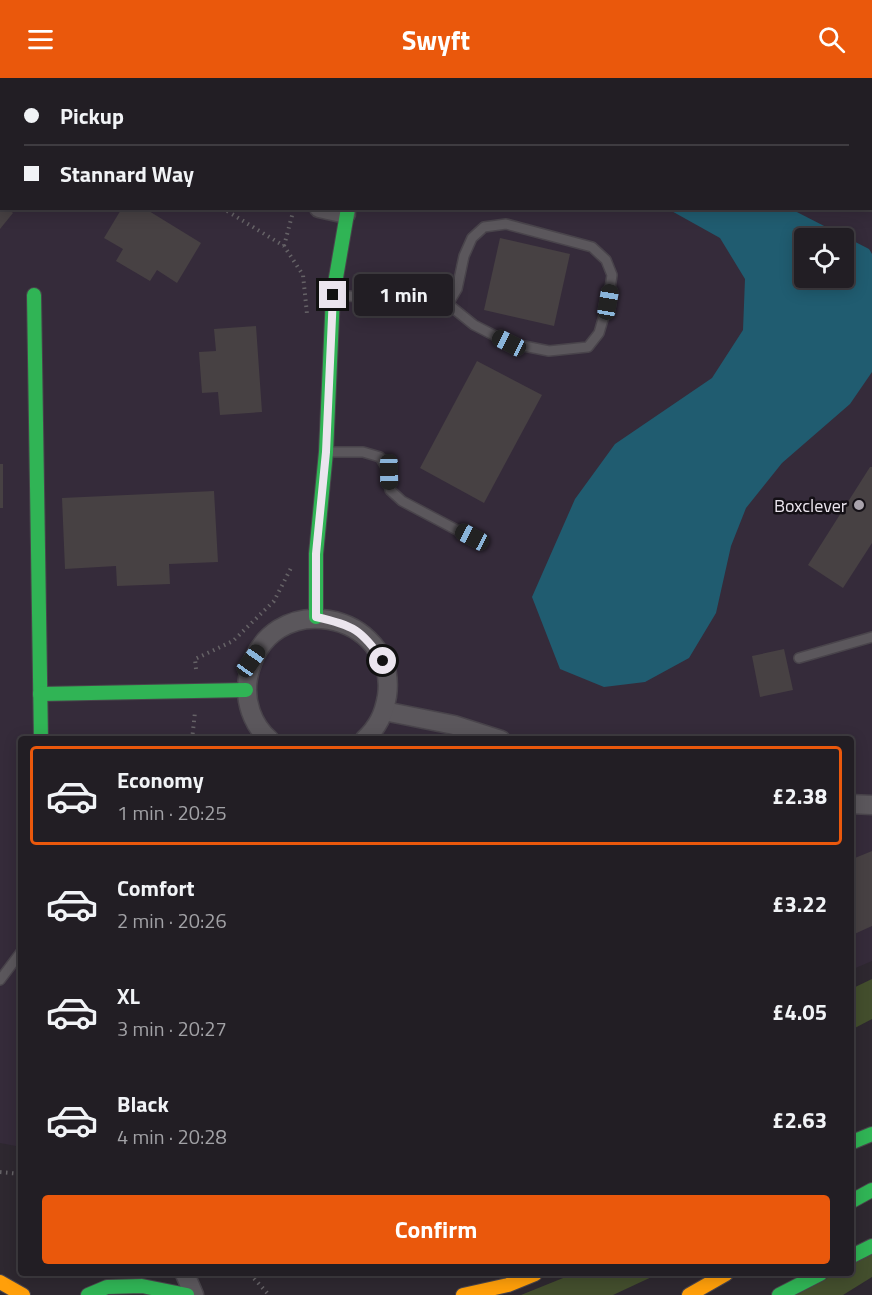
<!DOCTYPE html>
<meta charset="utf-8">
<style>
:root{--surface:#221e24;--page:#2a272c;--text:#f1f3f6;--muted:#a2a2a6;--line:#3f3c41;--accent:#ea580c}
body{margin:0;font-family:"Titillium Web",sans-serif;background:var(--page);color:var(--text);height:100vh;display:flex;flex-direction:column;font-size:22px;white-space:nowrap}
*{box-sizing:border-box;margin:0}
p{font-size:20px;color:var(--muted)}
.icon{flex:none;width:33px;height:33px;fill:none;stroke:currentColor;stroke-width:2;stroke-linecap:round;stroke-linejoin:round}
.map{position:relative;flex:1;overflow:hidden}
.sheet{position:absolute;left:18px;top:658px;width:836px;height:540px;display:flex;flex-direction:column;background:var(--surface);border-radius:6px;box-shadow:0 3px 15px #0003,0 0 0 2px var(--line)}
.sheet>*{flex:none}
.guide{position:absolute;left:0px;top:0px;width:873px;height:132px;box-shadow:0 3px 15px #0003,0 0 0 2px var(--line);display:grid;align-content:center;height:132px;padding:0 24px;background:var(--surface)}
.buttons{position:absolute;left:794px;top:150px;display:grid;gap:12px}
.buttons a{display:grid;place-items:center;width:60px;height:60px;border-radius:6px;background:var(--surface);box-shadow:0 3px 15px #0003,0 0 0 2px var(--line);font-size:30px}
.end{position:absolute;width:27px;height:27px;margin:-14px;border:8px solid #ebe5ee;background:#111;box-shadow:0 0 0 3px #111}
.from{border-radius:50%}
.bubble{position:absolute;height:42px;border-radius:6px;background:var(--surface);box-shadow:0 3px 15px #0003,0 0 0 2px var(--line);font-size:20px;font-weight:700;line-height:42px;text-align:center}
.car{position:absolute;width:18px;height:36px;margin:-18px -9px;border-radius:8px;box-shadow:0 0 4px 2px #0007;background:linear-gradient(#222 24%,#8ab4d8 0 40%,#222 0 76%,#8ab4d8 0 86%,#222 0)}
.guide b{display:flex;align-items:center;gap:21px;height:57px;font-size:22px}
.guide b+b{border-top:2px solid var(--line)}
.guide i{width:15px;height:15px;background:var(--text)}
ul{padding:10px 0 0;list-style:none}
li{display:flex;align-items:center;gap:18px;height:99px;margin:0 12px 9px;padding:0 12px;border:3px solid transparent;border-radius:6px}
li div{flex:1}
li b{display:block;font-size:22px}
li em{font-style:normal;font-weight:700}
li.selected{border-color:var(--accent)}
li>.icon{width:54px;height:54px;stroke-width:1.5}
.primary-button{display:flex;gap:12px;margin-top:auto;padding:12px 24px}
.primary-button a{flex:1;height:69px;border-radius:6px;background:var(--accent);color:#fff;font-size:24px;font-weight:700;line-height:69px;text-align:center}
header{display:flex;justify-content:space-between;align-items:center;height:78px;padding:0 24px;background:var(--accent);color:#fff;font-size:27px;font-weight:700}
.map>svg:first-child{display:block}
.commercial{fill:#352b3a;fill-rule:evenodd}
.green{fill:#434e2d}
.water{fill:#205c70;fill-rule:evenodd}
.building{fill:#474143}
.lines{fill:none;stroke-linecap:round;stroke-linejoin:round}
.lane-casing{stroke:#49444b;stroke-width:12}
.street-casing{stroke:#49444b;stroke-width:21}
.fast-casing{stroke:#49444b;stroke-width:16}
.slow-casing{stroke:#49444b;stroke-width:16}
.path{stroke:#666367;stroke-width:4;stroke-dasharray:1.5 4.5;stroke-linecap:butt}
.lane{stroke:#5b575c;stroke-width:9}
.street{stroke:#5b575c;stroke-width:18}
.fast{stroke:#30b455;stroke-width:14}
.slow{stroke:#ff9f0a;stroke-width:14}
.route{stroke:#ebe5ee;stroke-width:8}
.poi-dot{fill:#a9a3ac;stroke:#141016;stroke-width:2}
.labels{text-anchor:middle;dominant-baseline:central;stroke-width:5;stroke-linejoin:round;paint-order:stroke}
.poi-label{font-size:18px;fill:#ebe5ee;stroke:#141016;text-anchor:end}
</style>
<header><svg class="icon" aria-label="menu" viewBox="0 0 24 24"><path d="M4 6h16M4 12h16M4 18h16"/></svg>Swyft<svg class="icon" aria-label="search" viewBox="0 0 24 24"><circle cx="10" cy="10" r="6"/><path d="M15 15l6 6"/></svg></header>
<div class="map">
<svg width="872" height="1217" viewBox="0 0 872 1217">
<rect width="100%" height="100%" fill="#2e2830"/>
<path class="commercial" d="M 52,0 L 872,0 L 872,883 L 851,892 L 850,662 L 21,662 L 21,1069 L 0,1065 L 0,49 L 1,47 L 2,130 L 872,130 L 872,2 L 50,1 ZM 804,160 L 843,160 L 843,200 L 804,200 Z"/>
<g class="green">
<path d="M 872,901 L 872,941 L 851,952 L 851,911 Z"/>
<path d="M 872,1175 L 872,1199 L 843,1217 L 795,1217 L 835,1196 L 850,1196 L 851,1187 Z"/>
<path d="M 573,1196 L 658,1196 L 613,1217 L 521,1217 Z"/>
</g>
<path class="water" d="M 668,131 L 791,131 L 869,171 L 872,176 L 872,294 L 850,326 L 782,385 L 746,430 L 731,468 L 716,535 L 689,580 L 645,604 L 604,609 L 560,591 L 532,519 L 575,421 L 615,366 L 712,300 L 743,252 L 745,201 L 720,160 ZM 804,160 L 843,160 L 843,200 L 804,200 Z"/>
<g class="building">
<path d="M 0,130 L 7,130 L 13,135 L 0,151 Z"/>
<path d="M 122,130 L 144,130 L 201,165 L 177,205 L 157,192 L 150,203 L 116,183 L 123,171 L 104,160 Z"/>
<path d="M 500,160 L 570,176 L 554,248 L 484,232 Z"/>
<path d="M 256,248 L 262,334 L 220,337 L 218,314 L 202,315 L 199,274 L 216,273 L 214,251 Z"/>
<path d="M 477,283 L 542,317 L 484,425 L 420,390 Z"/>
<rect x="0" y="386" width="3" height="44"/>
<path d="M 870,389 L 872,389 L 872,465 L 843,510 L 808,487 Z"/>
<path d="M 214,413 L 218,484 L 169,486 L 170,506 L 117,508 L 116,488 L 65,491 L 62,420 Z"/>
<path d="M 784,571 L 793,612 L 760,619 L 752,578 Z"/>
<path d="M 872,773 L 872,848 L 850,858 L 850,782 Z"/>
</g>
<g class="lines">
<defs>
<g id="lane">
<path d="M 336,217 L 448,226 L 474,247 L 509,265 L 549,273 L 588,269 L 599,255 L 608,224 L 612,197 L 606,182 L 592,169 L 506,146 L 484,149 L 472,160 L 464,178 L 457,211 L 448,226"/>
<path d="M 329,374 L 363,374 L 380,379 L 389,394 L 390,412 L 402,423 L 472,460"/>
<path d="M 799,580 L 872,559"/>
<path d="M 0,902 L 21,874"/>
</g>
<g id="street">
<path d="M 85,0 L 86,2"/>
<path d="M 393,2 L 394,0"/>
<path d="M 319,130 L 346,136"/>
<path d="M 384,633 L 454,647 L 501,662"/>
<path d="M 270,662 C 252,647 244,622 248,600 C 266,505 399,534 387,618 C 384,636 378,649 364,662"/>
<path d="M 850,726 L 872,727"/>
<path d="M 185,1196 L 194,1217"/>
</g>
<g id="fast">
<path d="M 34,217 L 41,662"/>
<path d="M 316,539 L 316,476 L 326,374 L 333,217 L 348,130"/>
<path d="M 40,616 L 246,612"/>
<path d="M 850,1065 L 872,1056"/>
<path d="M 850,1124 L 872,1112"/>
<path d="M 850,1179 L 872,1168"/>
<path d="M 88,1217 L 107,1209 L 142,1208 L 187,1217"/>
<path d="M 779,1217 L 820,1196"/>
</g>
<g id="slow">
<path d="M 0,1204 L 23,1217"/>
<path d="M 463,1217 L 508,1207 L 535,1196"/>
<path d="M 689,1217 L 726,1196"/>
</g>
</defs>
<use href="#lane" class="lane-casing"/>
<use href="#street" class="street-casing"/>
<use href="#fast" class="fast-casing"/>
<use href="#slow" class="slow-casing"/>
<g class="path">
<path d="M 222,130 L 284,168 L 303,197 L 307,236"/>
<path d="M 284,168 L 294,130"/>
<path d="M 196,591 L 195,581 L 233,563 L 274,523 L 292,488"/>
<path d="M 192,662 L 195,634"/>
<path d="M 0,1094 L 21,1096"/>
<path d="M 250,1196 L 269,1217"/>
</g>
<use href="#lane" class="lane"/>
<use href="#street" class="street"/>
<use href="#fast" class="fast"/>
<use href="#slow" class="slow"/>
</g>
<g class="lines">
<path class="route" d="M 333,217 L 326,374 L 316,476 L 316,539 C 353,547 362,552 383,583"/>
</g>
<circle class="poi-dot" cx="859" cy="427" r="6"/>
<g class="labels">
<g class="poi-label">
<text x="847" y="427">Boxclever</text>
</g>
</g>
</svg>
<div class="buttons">
<a><svg class="icon" aria-label="locate" viewBox="0 0 24 24"><circle cx="12" cy="12" r="6"/><path d="M12 2v4M12 18v4M2 12h4M18 12h4"/></svg></a>
</div>
<i class="end from" style="left:383px;top:583px"></i>
<i class="end" style="left:333px;top:217px"></i>
<div class="bubble" style="left:354px;top:196px;width:99px">1 min</div>
<i class="car" style="left:608px;top:224px;rotate:10deg"></i>
<i class="car" style="left:509px;top:265px;rotate:297deg"></i>
<i class="car" style="left:389px;top:394px;rotate:179deg"></i>
<i class="car" style="left:472px;top:459px;rotate:298deg"></i>
<i class="car" style="left:251px;top:583px;rotate:35deg"></i>
<div class="guide">
<b><i class="from"></i>Pickup</b>
<b><i></i>Stannard Way</b>
</div>
<section class="sheet">
<ul>
<li class="selected"><svg class="icon" aria-label="car" viewBox="0 0 24 24"><path d="M5 17H2v-5l4-1 3-4h7l3 4 3 1v5h-3M9 17h6M6 11h13"/><circle cx="7" cy="17" r="2"/><circle cx="17" cy="17" r="2"/></svg><div><b>Economy</b><p>1 min · 20:25</p></div><em>£2.38</em></li>
<li><svg class="icon" aria-label="car" viewBox="0 0 24 24"><path d="M5 17H2v-5l4-1 3-4h7l3 4 3 1v5h-3M9 17h6M6 11h13"/><circle cx="7" cy="17" r="2"/><circle cx="17" cy="17" r="2"/></svg><div><b>Comfort</b><p>2 min · 20:26</p></div><em>£3.22</em></li>
<li><svg class="icon" aria-label="car" viewBox="0 0 24 24"><path d="M5 17H2v-5l4-1 3-4h7l3 4 3 1v5h-3M9 17h6M6 11h13"/><circle cx="7" cy="17" r="2"/><circle cx="17" cy="17" r="2"/></svg><div><b>XL</b><p>3 min · 20:27</p></div><em>£4.05</em></li>
<li><svg class="icon" aria-label="car" viewBox="0 0 24 24"><path d="M5 17H2v-5l4-1 3-4h7l3 4 3 1v5h-3M9 17h6M6 11h13"/><circle cx="7" cy="17" r="2"/><circle cx="17" cy="17" r="2"/></svg><div><b>Black</b><p>4 min · 20:28</p></div><em>£2.63</em></li>
</ul>
<div class="primary-button"><a>Confirm</a></div>
</section>
</div>
